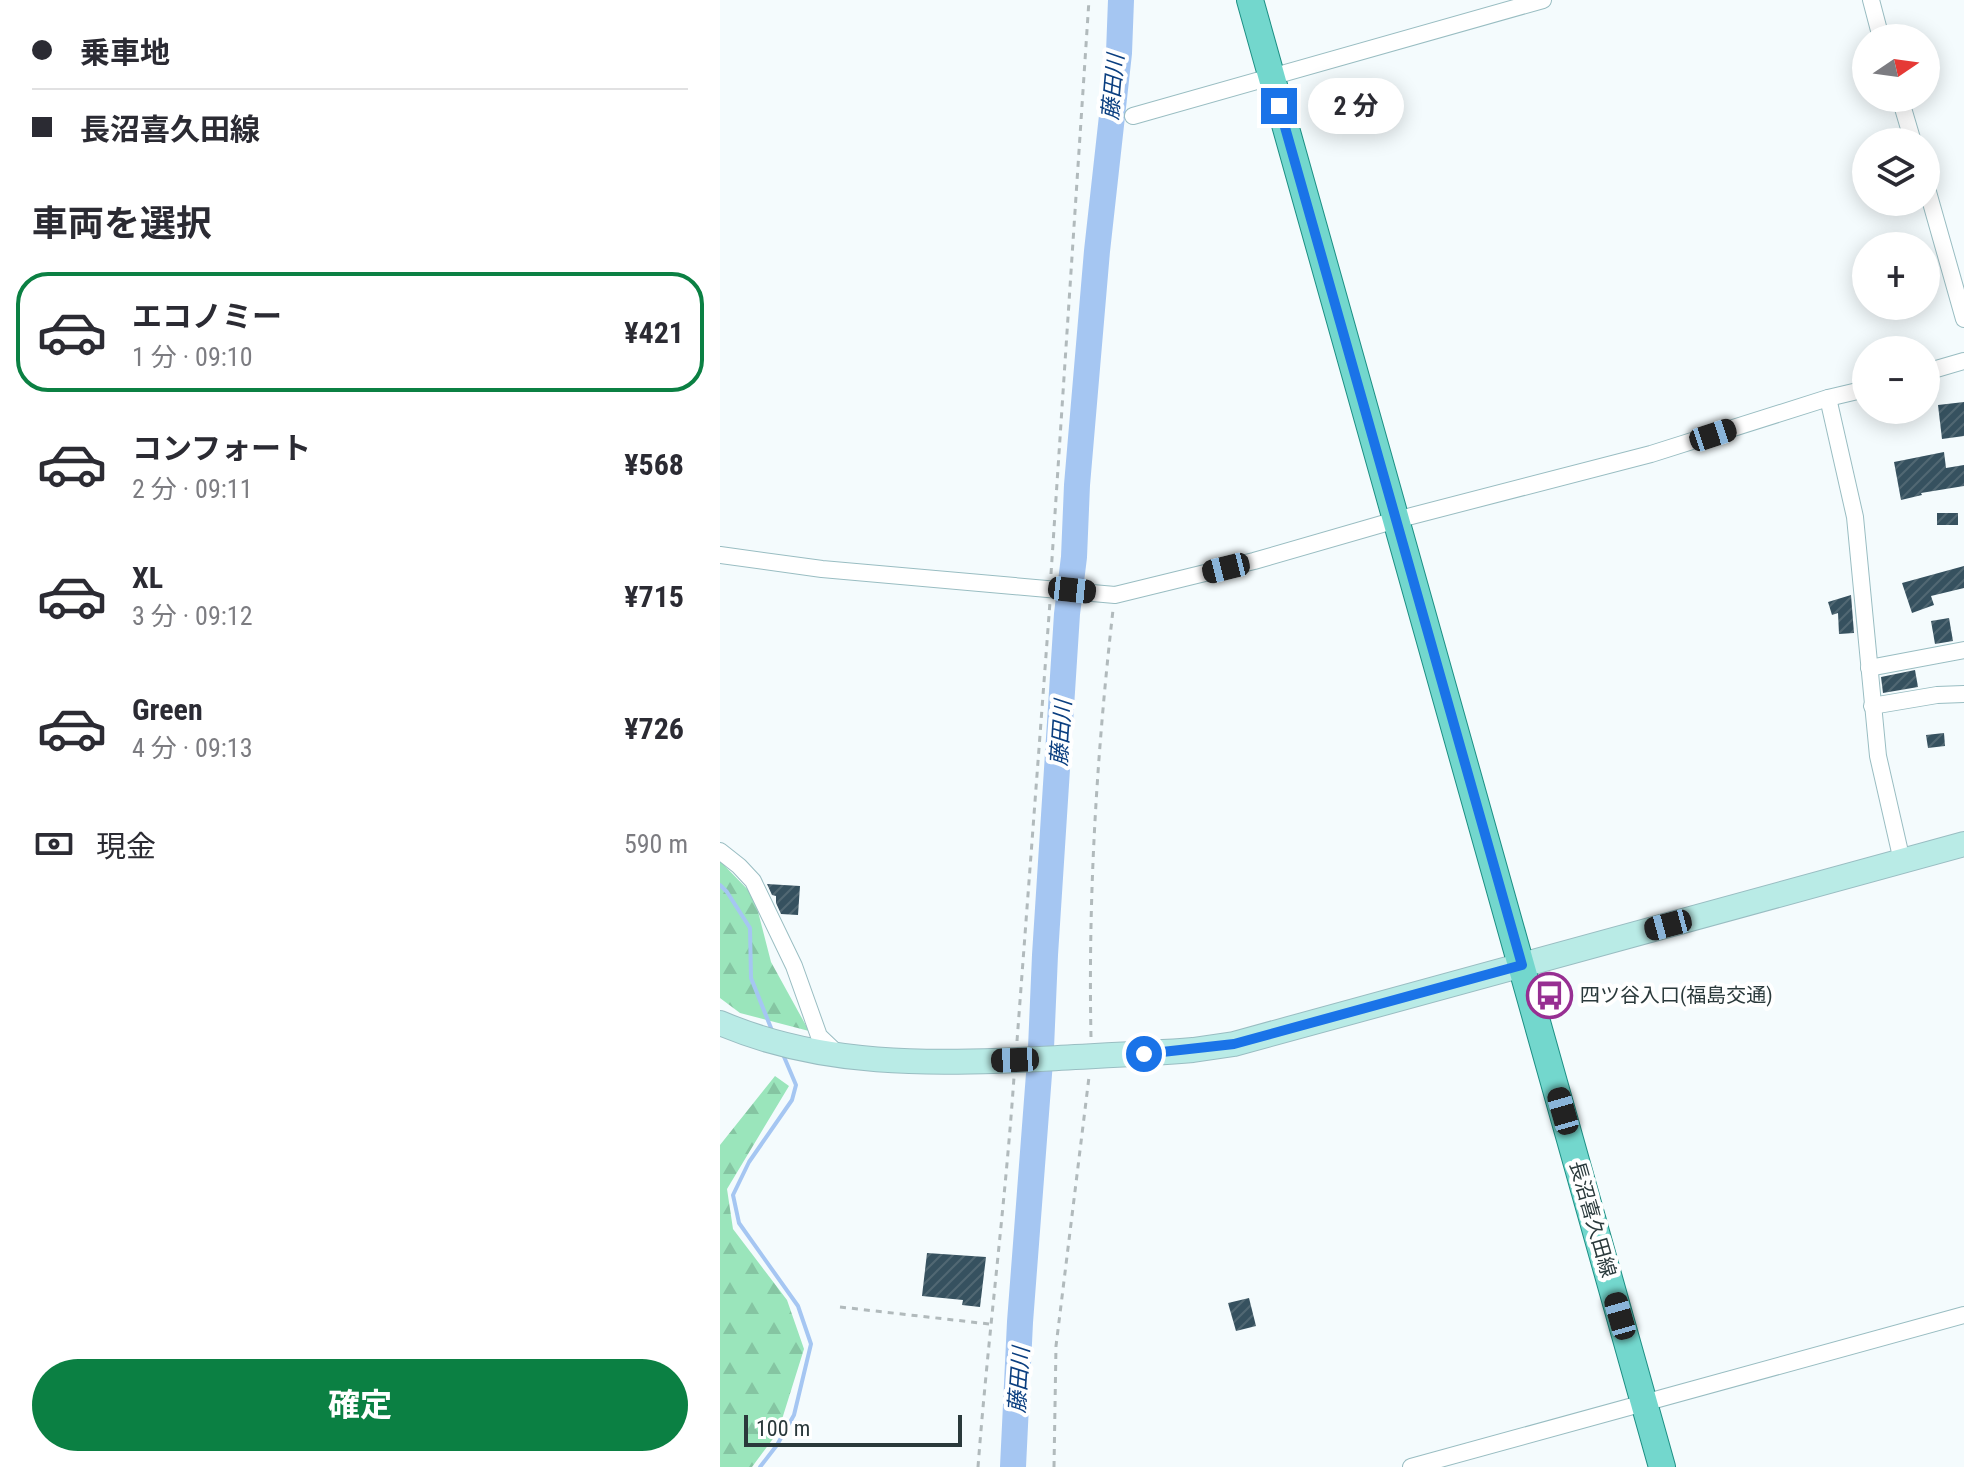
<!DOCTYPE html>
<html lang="ja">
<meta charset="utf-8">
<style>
:root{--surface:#fff;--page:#f2f2f3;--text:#2b2b33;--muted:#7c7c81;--line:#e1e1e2;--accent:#0b8043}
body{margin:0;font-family:"Roboto Condensed","Noto Sans JP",sans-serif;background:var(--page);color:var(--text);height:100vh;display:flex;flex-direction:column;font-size:30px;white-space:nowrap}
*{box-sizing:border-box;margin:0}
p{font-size:26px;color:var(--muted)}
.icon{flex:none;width:44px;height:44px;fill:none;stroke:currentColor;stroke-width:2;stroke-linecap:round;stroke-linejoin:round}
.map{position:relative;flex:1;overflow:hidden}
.panel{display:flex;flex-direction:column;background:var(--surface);width:720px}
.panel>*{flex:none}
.hud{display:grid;align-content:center;height:176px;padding:0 32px;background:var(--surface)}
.needle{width:52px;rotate:77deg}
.tools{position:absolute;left:1132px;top:24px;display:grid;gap:16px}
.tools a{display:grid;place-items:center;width:88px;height:88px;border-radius:50%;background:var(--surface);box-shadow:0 4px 20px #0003;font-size:40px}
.scale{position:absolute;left:24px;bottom:20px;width:218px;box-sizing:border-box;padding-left:8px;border:4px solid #2a393b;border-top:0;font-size:22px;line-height:28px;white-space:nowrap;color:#2a393b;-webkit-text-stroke:6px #fff;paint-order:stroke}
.end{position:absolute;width:36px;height:36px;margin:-18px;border:10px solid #1a73e8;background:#fff;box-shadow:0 0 0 4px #fff}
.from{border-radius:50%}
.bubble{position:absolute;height:56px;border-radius:28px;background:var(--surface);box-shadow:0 4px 20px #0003;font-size:26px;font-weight:700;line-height:56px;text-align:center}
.car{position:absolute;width:24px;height:48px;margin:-24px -12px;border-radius:10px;box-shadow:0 0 6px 2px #0007;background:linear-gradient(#222 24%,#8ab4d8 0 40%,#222 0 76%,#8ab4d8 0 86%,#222 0)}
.hud b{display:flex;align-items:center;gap:28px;height:76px;font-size:30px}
.hud b+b{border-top:2px solid var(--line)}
.hud i{width:20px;height:20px;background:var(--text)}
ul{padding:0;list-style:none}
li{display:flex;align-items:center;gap:24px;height:120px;margin:0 16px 12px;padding:0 16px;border:4px solid transparent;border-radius:32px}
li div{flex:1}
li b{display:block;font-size:30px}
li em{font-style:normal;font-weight:700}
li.current{border-color:var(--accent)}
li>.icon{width:72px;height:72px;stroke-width:1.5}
h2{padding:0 32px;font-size:36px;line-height:96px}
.pay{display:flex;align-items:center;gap:20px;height:88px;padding:0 32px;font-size:30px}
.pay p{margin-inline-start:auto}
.action{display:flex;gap:16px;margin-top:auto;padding:16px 32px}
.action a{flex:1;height:92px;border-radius:48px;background:var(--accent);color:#fff;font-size:32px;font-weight:700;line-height:92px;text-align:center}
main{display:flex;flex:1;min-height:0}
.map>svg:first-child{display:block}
.forest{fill:url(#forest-firs)}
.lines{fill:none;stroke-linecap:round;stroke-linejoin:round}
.stream{stroke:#a5c6f2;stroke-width:4}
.river{stroke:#a5c6f2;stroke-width:26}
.building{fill:url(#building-hatch)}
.street-casing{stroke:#99bdc2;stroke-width:18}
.secondary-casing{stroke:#99bdc2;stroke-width:26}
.primary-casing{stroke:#1c8f84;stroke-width:28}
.path{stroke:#b1babc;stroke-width:3;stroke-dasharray:6 6;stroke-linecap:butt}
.street{stroke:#fff;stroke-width:16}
.secondary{stroke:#b9ebe6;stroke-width:24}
.primary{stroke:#73d7cd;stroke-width:26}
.route{stroke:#1a73e8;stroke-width:10}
.labels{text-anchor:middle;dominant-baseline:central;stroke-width:8;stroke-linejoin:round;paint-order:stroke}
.poi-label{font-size:20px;fill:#2a393b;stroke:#fff;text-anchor:start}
.street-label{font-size:20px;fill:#2a393b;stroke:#fff}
.water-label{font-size:22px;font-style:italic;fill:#0b3f80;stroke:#fff}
</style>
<main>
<section class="panel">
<div class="hud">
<b><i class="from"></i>乗車地</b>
<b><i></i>長沼喜久田線</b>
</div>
<h2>車両を選択</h2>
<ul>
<li class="current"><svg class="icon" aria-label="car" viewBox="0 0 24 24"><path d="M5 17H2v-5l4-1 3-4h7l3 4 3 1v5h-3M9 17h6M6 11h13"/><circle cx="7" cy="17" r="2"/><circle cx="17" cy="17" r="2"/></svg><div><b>エコノミー</b><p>1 分 · 09:10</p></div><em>¥421</em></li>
<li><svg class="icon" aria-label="car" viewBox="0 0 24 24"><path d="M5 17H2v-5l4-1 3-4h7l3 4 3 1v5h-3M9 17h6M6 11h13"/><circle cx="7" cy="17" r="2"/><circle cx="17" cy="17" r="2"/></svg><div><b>コンフォート</b><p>2 分 · 09:11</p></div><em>¥568</em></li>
<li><svg class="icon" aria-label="car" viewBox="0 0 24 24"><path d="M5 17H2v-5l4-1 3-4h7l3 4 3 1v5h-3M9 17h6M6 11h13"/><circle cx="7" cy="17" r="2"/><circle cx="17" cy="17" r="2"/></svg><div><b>XL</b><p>3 分 · 09:12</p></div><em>¥715</em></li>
<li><svg class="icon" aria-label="car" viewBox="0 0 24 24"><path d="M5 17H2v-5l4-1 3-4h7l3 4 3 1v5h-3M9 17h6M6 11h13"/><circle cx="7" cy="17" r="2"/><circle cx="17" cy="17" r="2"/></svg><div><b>Green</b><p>4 分 · 09:13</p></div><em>¥726</em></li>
</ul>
<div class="pay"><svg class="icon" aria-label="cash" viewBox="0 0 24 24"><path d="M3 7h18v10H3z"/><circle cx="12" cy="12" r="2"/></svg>現金<p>590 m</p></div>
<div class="action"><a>確定</a></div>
</section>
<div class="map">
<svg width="1244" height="1467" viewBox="0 0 1244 1467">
<defs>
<pattern id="forest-firs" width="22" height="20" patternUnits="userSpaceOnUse" patternTransform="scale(2)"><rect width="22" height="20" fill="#9ae5bb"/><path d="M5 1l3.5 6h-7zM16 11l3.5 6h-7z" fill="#85c5a2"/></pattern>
<pattern id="building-hatch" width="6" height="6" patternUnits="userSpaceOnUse" patternTransform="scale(2)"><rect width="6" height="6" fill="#36515f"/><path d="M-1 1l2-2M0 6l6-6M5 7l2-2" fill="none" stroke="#516873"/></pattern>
</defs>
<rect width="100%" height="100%" fill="#f4fbfd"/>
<g class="forest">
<path d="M 0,861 L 34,896 L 51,962 L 89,1031 L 20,1013 L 0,998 Z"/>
<path d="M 55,1076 L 69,1086 L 7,1189 L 13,1229 L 67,1300 L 84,1349 L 58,1432 L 32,1467 L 0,1467 L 0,1145 Z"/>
</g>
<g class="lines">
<g class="stream">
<path d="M 0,885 L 7,892 L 30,928 L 31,978 L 53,1033"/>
<path d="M 40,1467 L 57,1445 L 74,1415 L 91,1344 L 78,1306 L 19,1223 L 13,1195 L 29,1162 L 72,1100 L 76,1085 L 62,1052"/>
</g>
<path class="river" d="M 293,1467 L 300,1322 L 321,1048 L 325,955 L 347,614 L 354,557 L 357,485 L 377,251 L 399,53 L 401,0"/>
</g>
<g class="building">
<path d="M 1244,402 L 1244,436 L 1222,439 L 1218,405 Z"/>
<path d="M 1224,452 L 1226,468 L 1244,465 L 1244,486 L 1201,493 L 1202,495 L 1181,500 L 1174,462 Z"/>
<rect x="1217" y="513" width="21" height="12"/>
<path d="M 1244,566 L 1244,588 L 1211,596 L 1214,605 L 1192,613 L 1182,583 Z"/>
<path d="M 1131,595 L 1134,633 L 1119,634 L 1118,613 L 1112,615 L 1108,602 Z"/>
<path d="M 1229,618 L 1233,641 L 1215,644 L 1211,621 Z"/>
<path d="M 1195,670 L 1198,687 L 1163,693 L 1161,677 Z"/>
<path d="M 1224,733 L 1225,746 L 1208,748 L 1206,735 Z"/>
<path d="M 47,884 L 80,886 L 78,915 L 61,914 L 56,903 L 56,896 L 52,895 Z"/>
<path d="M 207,1253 L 266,1257 L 260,1307 L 242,1305 L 243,1300 L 202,1296 Z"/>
<path d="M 529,1298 L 536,1326 L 516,1331 L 508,1303 Z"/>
</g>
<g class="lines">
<defs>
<g id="street">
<path d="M 1151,0 L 1161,38"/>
<path d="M 1180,98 L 1193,142"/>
<path d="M 413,116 L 823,0"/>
<path d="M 1206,185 L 1244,319"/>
<path d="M 1206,372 L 1244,361"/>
<path d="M 1108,398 L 1135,517 L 1158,756 L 1182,861"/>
<path d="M 0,555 L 102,569 L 395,595 L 534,561 L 676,520 L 931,454 L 1108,398 L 1146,389"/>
<path d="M 1149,668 L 1244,650"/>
<path d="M 1152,706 L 1217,695 L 1244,694"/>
<path d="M 0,851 L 19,866 L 33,881 L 74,966 L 99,1036 L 119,1055"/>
<path d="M 691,1467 L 1244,1315"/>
</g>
<path id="secondary" d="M 0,1023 C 103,1067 209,1064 320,1059 C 371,1056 422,1054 473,1050 L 514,1044 L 1244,844"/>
<path id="primary" d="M 530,0 L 942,1467"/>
</defs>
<use href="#street" class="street-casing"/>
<use href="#secondary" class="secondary-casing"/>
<use href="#primary" class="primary-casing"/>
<g class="path">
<path d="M 331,574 L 369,0"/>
<path d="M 371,1037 C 368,895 377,751 393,610"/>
<path d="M 297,1041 L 330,602"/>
<path d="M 120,1307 L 269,1324"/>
<path d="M 258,1467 C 268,1337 285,1207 294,1077"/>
<path d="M 334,1467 L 336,1346 L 369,1077"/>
</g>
<use href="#street" class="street"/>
<use href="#secondary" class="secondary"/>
<use href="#primary" class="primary"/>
</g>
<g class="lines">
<path class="route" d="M 424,1054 L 514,1044 L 802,965 L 559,106"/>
</g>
<defs>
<symbol id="bus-ring" viewBox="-11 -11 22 22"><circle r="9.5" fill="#fff" stroke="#972f92" stroke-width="1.5"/><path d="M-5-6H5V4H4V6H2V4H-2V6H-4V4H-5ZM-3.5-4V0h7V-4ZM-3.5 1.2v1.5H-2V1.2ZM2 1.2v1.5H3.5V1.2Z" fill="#972f92"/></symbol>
</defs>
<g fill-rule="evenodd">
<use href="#bus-ring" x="804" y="970" width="51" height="51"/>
</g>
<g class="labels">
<g class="poi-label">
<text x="860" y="995">四ツ谷入口(福島交通)</text>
</g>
<g class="street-label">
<text transform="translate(873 1219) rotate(74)">長沼喜久田線</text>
</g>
<g class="water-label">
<text transform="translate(393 87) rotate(-85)">藤田川</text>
<text transform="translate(341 733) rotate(-86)">藤田川</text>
<text transform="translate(299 1380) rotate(-86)">藤田川</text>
</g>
</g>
</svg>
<div class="tools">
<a><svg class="needle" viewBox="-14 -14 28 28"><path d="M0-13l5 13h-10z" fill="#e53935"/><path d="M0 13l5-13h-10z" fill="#7c7c81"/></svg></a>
<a><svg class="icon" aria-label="layers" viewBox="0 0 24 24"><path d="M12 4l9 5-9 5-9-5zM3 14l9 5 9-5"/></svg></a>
<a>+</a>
<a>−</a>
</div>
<div class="scale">100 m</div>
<i class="end from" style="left:424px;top:1054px"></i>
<i class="end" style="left:559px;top:106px"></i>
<div class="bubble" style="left:588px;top:78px;width:96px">2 分</div>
<i class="car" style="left:993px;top:435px;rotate:72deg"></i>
<i class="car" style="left:506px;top:568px;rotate:256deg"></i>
<i class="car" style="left:352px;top:590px;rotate:96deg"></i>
<i class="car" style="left:948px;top:925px;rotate:255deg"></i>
<i class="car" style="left:295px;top:1060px;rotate:268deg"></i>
<i class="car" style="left:843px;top:1111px;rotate:344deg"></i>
<i class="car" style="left:900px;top:1316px;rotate:344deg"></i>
</div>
</main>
